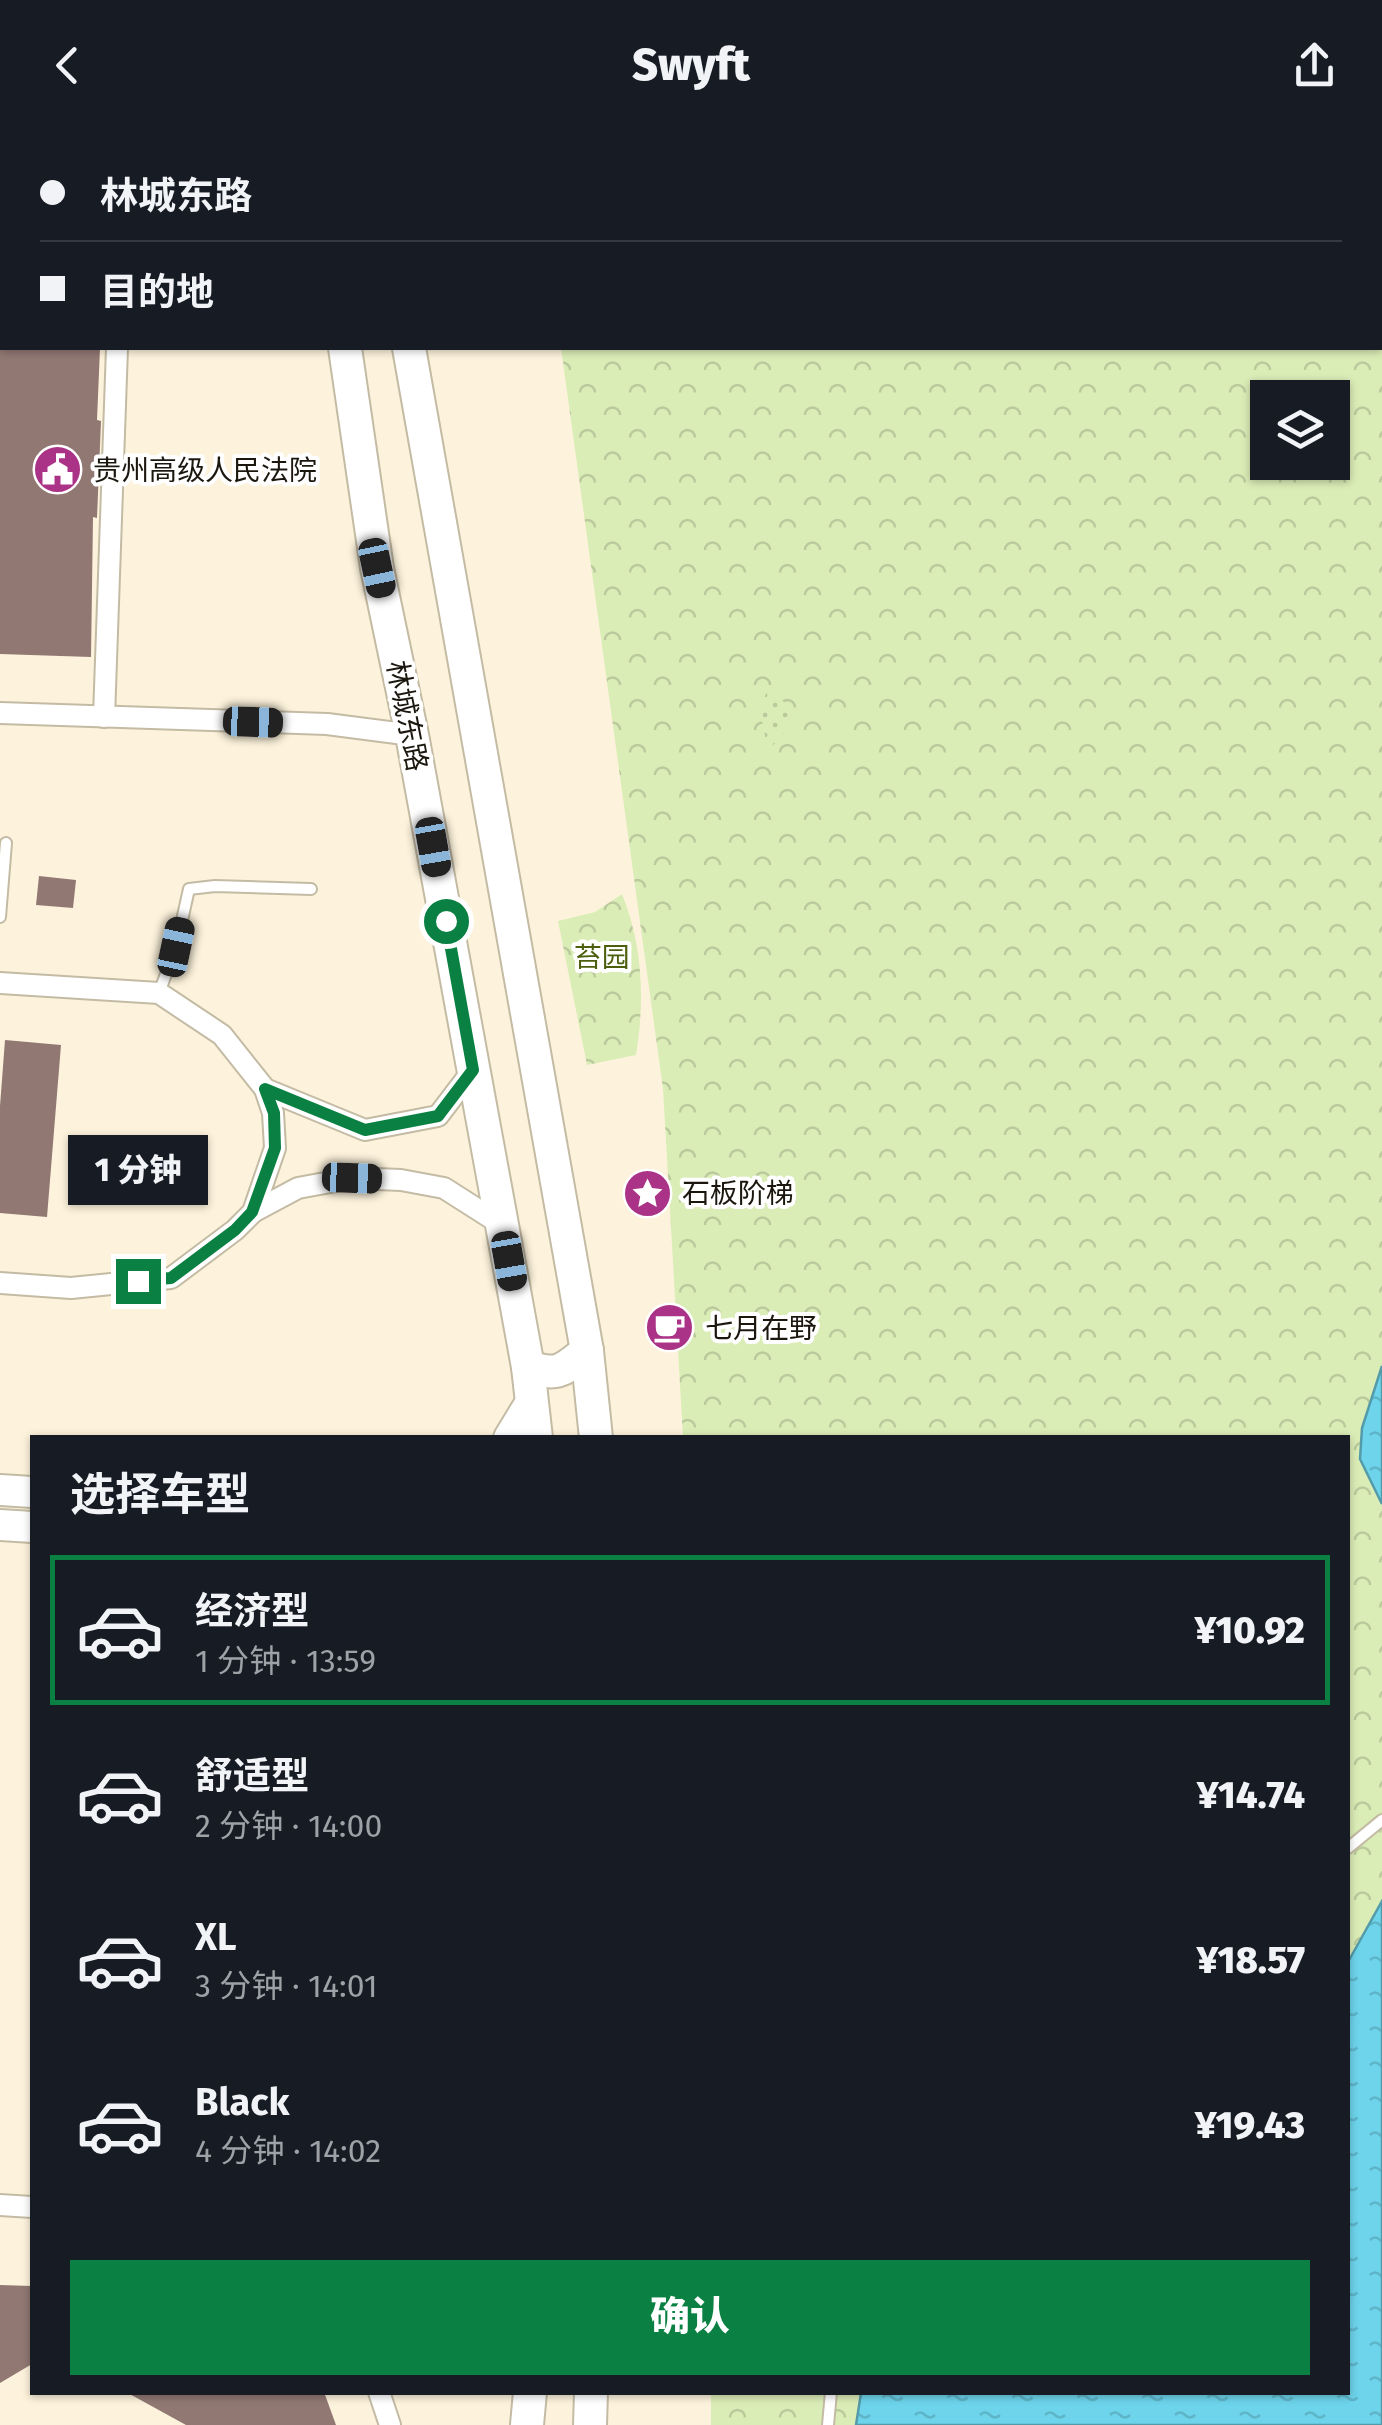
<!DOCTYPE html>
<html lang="zh">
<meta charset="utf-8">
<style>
:root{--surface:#171b24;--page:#242831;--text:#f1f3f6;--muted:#9ea1a6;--line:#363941;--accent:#0b8043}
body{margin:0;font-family:"Fira Sans","Noto Sans SC",sans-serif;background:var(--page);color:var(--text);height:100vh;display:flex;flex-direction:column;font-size:38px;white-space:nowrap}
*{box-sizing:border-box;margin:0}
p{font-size:32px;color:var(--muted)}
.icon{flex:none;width:55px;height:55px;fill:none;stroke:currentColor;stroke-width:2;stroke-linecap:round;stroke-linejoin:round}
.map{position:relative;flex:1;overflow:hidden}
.details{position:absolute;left:30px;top:1305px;width:1320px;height:960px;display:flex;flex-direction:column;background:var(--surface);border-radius:0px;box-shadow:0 2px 8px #0004}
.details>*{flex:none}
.top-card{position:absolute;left:0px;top:0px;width:1382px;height:220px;box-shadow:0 2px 8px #0004;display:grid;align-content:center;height:220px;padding:0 40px;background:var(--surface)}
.fabs{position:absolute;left:1250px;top:250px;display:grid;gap:20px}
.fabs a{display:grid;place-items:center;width:100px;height:100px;border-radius:0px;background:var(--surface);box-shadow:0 2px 8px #0004;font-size:50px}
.end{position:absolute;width:45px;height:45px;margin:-22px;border:12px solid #0b8043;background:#fff;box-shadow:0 0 0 5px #fff}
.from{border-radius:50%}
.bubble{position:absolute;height:70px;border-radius:0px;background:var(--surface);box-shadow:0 2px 8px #0004;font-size:32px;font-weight:800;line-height:70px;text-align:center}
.car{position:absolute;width:30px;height:60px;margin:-30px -15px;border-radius:12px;box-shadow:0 0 8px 2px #0007;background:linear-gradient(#222 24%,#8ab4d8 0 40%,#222 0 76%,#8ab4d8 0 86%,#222 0)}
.top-card b{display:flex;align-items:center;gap:35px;height:95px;font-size:38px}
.top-card b+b{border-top:2px solid var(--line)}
.top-card i{width:25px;height:25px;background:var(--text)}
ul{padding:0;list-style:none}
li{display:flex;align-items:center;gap:30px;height:150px;margin:0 20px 15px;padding:0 20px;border:5px solid transparent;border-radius:0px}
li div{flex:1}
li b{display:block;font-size:38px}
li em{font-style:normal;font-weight:800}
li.current{border-color:var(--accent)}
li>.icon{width:90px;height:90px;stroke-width:1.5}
h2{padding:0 40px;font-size:45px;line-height:120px}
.action{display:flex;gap:20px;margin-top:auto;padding:20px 40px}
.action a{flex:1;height:115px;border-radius:0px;background:var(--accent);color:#fff;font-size:40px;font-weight:800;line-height:115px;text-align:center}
header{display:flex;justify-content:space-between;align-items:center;height:130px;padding:0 40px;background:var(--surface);font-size:45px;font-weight:800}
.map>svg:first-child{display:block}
.park{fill:url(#park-crowns);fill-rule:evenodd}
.garden{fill:url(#garden-dots)}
.water{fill:url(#water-ripples);stroke:#549ba9;stroke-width:2.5}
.building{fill:#917873}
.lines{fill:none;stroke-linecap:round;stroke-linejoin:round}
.lane-casing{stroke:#c4bba4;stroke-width:14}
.street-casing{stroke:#c4bba4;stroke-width:24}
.secondary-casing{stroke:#c4bba4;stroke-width:34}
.primary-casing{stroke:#c4bba4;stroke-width:36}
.lane{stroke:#fff;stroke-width:10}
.street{stroke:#fff;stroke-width:20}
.secondary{stroke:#fff;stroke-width:30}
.primary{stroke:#fff;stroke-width:32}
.route{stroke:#0b8043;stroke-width:12}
.labels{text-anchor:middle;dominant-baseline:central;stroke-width:8;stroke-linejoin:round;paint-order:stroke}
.poi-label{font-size:28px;fill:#1b170f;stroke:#fff;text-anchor:start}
.street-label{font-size:28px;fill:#1b170f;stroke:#fff}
.park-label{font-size:28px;fill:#4c5f0c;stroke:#fff}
</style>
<header><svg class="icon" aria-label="back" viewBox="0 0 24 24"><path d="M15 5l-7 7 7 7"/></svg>Swyft<svg class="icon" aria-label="share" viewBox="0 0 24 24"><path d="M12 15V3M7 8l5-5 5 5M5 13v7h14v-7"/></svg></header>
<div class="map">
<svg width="1382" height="2295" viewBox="0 0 1382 2295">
<defs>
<pattern id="park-crowns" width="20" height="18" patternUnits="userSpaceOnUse" patternTransform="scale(2.5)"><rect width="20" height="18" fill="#dbedb7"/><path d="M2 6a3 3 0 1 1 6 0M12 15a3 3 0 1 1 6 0" fill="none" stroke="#bbca9c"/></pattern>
<pattern id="garden-dots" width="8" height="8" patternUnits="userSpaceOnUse" patternTransform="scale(2.5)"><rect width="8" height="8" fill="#dbedb7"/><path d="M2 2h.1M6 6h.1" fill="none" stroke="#bbca9c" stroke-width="1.8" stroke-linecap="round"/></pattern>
<pattern id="water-ripples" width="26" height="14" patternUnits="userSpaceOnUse" patternTransform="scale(2.5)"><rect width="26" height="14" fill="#6dd4eb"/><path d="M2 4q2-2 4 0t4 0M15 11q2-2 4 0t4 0" fill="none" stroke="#5eb5c8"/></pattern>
</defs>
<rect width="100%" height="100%" fill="#fdf3dc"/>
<g class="park">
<path d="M 531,0 L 1382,0 L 1382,2295 L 711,2295 L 711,2263 L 1348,2262 L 1348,1308 L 683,1307 L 663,959 L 561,218 L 1380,218 L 1380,2 ZM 1268,268 L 1332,268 L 1332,332 L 1268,332 Z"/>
<path d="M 622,764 C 643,816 645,870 636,925 L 587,935 L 558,791 L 595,782 Z"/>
</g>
<path class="garden" d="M 766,563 C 782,569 791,573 794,592 L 768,621 L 760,581 Z"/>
<g class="water">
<path d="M 1382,1236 L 1382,1374 L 1360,1329 L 1362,1298 Z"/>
<path d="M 1382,1771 L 1382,2295 L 856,2295 L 861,2263 L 1348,2262 L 1348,1832 Z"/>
</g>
<g class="building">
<path d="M 0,218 L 100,218 L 97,290 L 101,291 L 97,388 L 93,387 L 91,527 L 0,524 Z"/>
<path d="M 39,746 L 76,750 L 73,778 L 36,775 Z"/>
<path d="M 5,910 L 61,915 L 47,1087 L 0,1083 L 0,976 Z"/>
<path d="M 0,2155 L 32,2156 L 32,2234 L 0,2253 Z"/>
<path d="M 126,2262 L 324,2262 L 336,2295 L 186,2295 Z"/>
</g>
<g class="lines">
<defs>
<g id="lane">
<path d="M 0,787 L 6,713"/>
<path d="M 159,863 L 176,817 L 189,759 L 215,756 L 311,759"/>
<path d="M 1348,1718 L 1382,1690"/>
<path d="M 828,2295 L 831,2262"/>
</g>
<g id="street">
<path d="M 0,24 L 2,25"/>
<path d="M 0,89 L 2,89"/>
<path d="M 0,583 L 327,594 L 412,605"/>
<path d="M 104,587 L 117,218"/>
<path d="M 0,853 L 159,863 L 222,905 L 265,959 L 273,983 L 275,1018 L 253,1082 L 235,1100 L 171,1148 L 71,1158 L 0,1153"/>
<path d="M 265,959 L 365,1000 L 438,986 L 473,940"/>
<path d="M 253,1082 L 298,1058 L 352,1048 L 401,1050 L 444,1058 L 502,1095"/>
<path d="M 0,2075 L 32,2077"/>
<path d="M 379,2262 L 390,2295"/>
</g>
<g id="secondary">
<path d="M 509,1308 L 531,1272"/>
<path d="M 0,1360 L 32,1362"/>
<path d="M 0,1395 L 32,1397"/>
</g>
<g id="primary">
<path d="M 391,0 L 391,2"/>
<path d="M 318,2 L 318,0"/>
<path d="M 345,218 L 377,438 L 412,605 L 502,1095 L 528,1237 L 536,1308"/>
<path d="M 409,218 L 587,1221 L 596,1308"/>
<path d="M 528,1237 C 559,1247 563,1240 587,1221"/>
<path d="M 527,2295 L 530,2262"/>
<path d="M 590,2295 L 591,2262"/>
</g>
</defs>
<use href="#lane" class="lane-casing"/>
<use href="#street" class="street-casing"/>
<use href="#secondary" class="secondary-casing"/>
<use href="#primary" class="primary-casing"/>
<use href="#lane" class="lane"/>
<use href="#street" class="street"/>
<use href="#secondary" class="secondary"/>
<use href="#primary" class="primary"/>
</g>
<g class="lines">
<path class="route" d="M 138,1151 L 171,1148 L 235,1100 L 252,1082 L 275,1018 L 274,983 L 265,959 L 365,1000 L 438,986 L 473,940 L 446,791"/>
</g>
<defs>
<symbol id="civic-disc" viewBox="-11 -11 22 22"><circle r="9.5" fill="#aa3287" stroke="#fff"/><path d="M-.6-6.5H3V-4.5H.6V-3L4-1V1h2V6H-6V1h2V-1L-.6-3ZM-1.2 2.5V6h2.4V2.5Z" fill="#fff"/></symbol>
<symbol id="sight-disc" viewBox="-11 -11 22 22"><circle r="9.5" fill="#aa3287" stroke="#fff"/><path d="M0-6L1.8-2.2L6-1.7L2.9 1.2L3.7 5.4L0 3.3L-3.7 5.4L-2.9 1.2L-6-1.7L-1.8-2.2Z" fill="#fff"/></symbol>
<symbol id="cafe-disc" viewBox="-11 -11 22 22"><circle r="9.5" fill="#aa3287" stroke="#fff"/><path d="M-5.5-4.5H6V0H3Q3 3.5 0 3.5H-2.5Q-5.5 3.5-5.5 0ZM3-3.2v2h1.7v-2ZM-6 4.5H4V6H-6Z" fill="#fff"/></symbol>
</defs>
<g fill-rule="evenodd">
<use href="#civic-disc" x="30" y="312" width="55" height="55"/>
<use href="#sight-disc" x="620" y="1036" width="55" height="55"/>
<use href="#cafe-disc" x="642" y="1170" width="55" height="55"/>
</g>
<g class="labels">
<g class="poi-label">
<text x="93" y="340">贵州高级人民法院</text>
<text x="682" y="1063">石板阶梯</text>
<text x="705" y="1198">七月在野</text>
</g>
<g class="street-label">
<text transform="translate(407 586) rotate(79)">林城东路</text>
</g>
<g class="park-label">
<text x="602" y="827">苔园</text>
</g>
</g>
</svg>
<div class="fabs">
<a><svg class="icon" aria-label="layers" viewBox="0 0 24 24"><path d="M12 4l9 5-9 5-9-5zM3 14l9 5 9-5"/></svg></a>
</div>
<i class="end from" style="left:446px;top:791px"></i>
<i class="end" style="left:138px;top:1151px"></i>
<div class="bubble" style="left:68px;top:1005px;width:140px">1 分钟</div>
<i class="car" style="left:377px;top:438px;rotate:168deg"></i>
<i class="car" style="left:253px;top:592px;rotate:92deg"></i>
<i class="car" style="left:433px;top:717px;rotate:170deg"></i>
<i class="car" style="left:176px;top:817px;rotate:12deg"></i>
<i class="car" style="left:352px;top:1048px;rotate:92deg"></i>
<i class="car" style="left:509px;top:1131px;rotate:170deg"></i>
<div class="top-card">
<b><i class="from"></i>林城东路</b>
<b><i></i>目的地</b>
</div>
<section class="details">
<h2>选择车型</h2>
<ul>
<li class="current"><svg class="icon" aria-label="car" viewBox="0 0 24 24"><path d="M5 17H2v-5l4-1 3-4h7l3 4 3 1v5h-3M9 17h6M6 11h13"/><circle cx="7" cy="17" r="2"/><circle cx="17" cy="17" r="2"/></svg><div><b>经济型</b><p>1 分钟 · 13:59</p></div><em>¥10.92</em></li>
<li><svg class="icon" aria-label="car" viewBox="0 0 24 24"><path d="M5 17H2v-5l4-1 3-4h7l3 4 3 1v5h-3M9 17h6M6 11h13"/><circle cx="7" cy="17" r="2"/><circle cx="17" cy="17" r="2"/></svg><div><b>舒适型</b><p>2 分钟 · 14:00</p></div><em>¥14.74</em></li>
<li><svg class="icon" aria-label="car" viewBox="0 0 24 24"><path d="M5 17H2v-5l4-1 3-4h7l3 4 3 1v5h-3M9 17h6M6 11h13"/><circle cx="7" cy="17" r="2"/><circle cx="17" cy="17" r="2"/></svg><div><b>XL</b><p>3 分钟 · 14:01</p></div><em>¥18.57</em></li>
<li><svg class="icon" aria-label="car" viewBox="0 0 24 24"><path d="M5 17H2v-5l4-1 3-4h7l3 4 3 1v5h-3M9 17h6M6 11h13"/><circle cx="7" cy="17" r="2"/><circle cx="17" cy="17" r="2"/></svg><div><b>Black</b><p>4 分钟 · 14:02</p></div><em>¥19.43</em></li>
</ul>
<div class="action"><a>确认</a></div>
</section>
</div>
